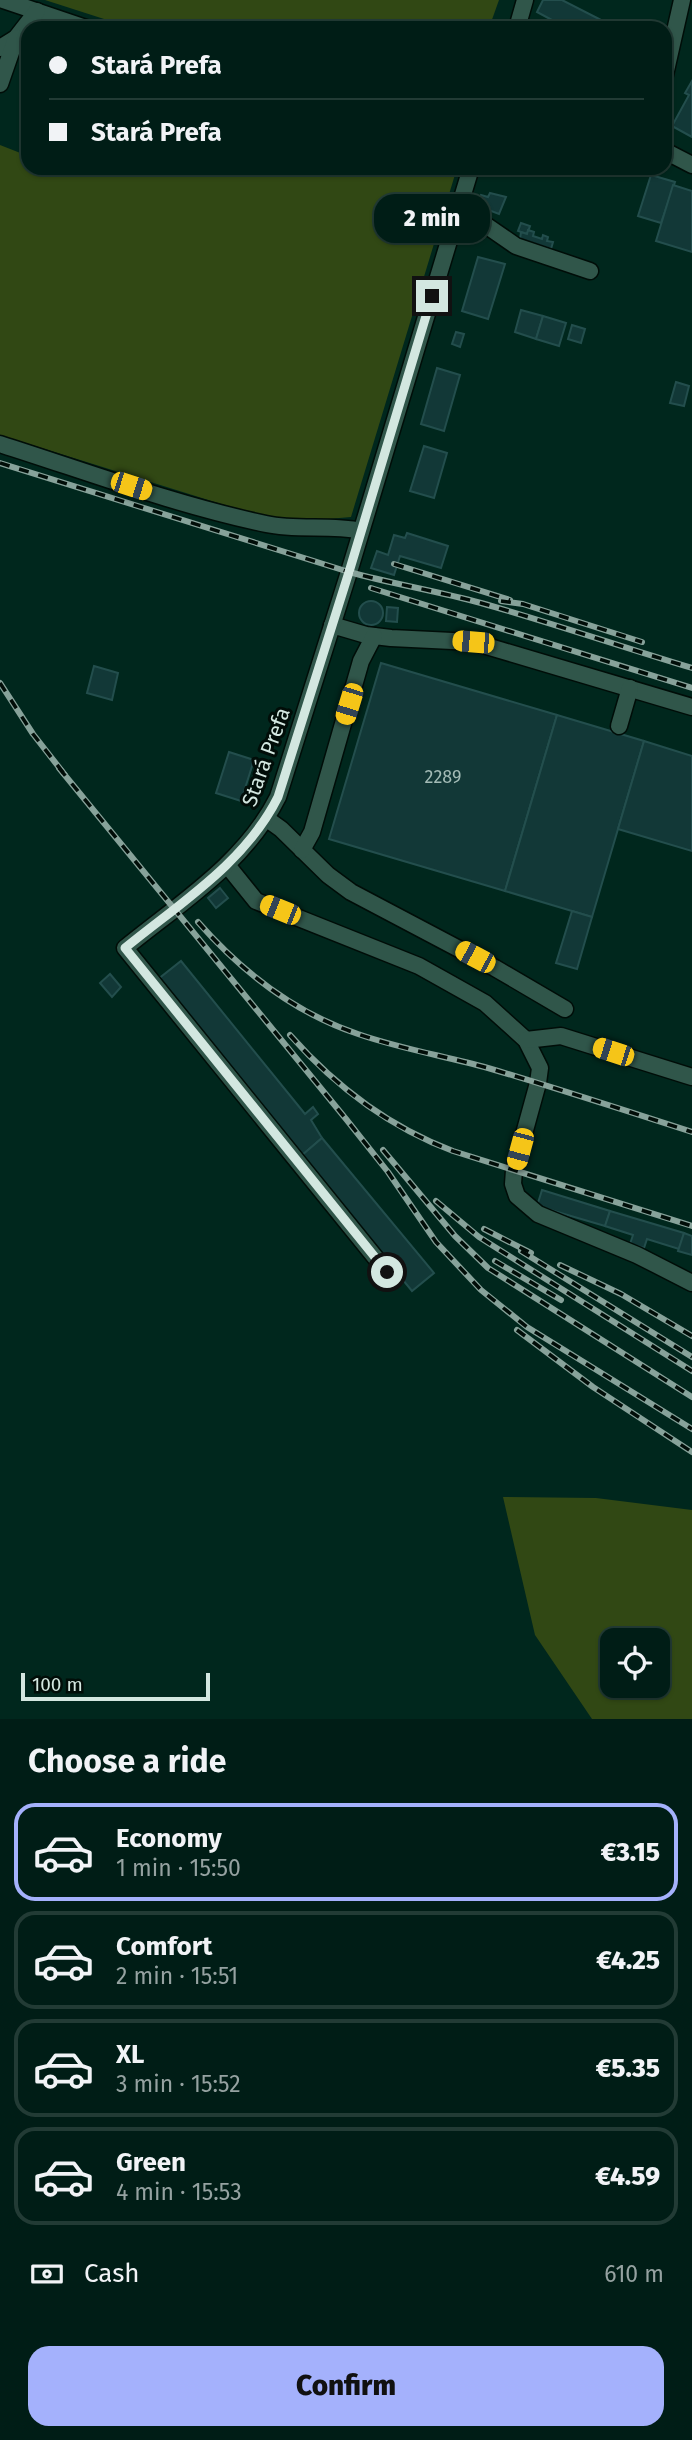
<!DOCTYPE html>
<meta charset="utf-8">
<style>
:root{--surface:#001d16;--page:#0a261f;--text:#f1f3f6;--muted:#95a2a1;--line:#223b35;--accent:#a4b1fc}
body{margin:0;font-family:"Fira Sans",sans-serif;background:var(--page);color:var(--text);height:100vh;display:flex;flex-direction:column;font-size:26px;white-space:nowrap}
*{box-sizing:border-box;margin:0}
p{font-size:23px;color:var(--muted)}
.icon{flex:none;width:38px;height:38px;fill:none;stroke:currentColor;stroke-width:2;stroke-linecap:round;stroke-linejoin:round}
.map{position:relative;height:1719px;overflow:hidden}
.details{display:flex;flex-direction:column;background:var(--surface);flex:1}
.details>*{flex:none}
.banner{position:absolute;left:21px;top:21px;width:651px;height:154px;border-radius:21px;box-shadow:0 2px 5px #0004,0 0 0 2px var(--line);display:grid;align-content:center;height:154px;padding:0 28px;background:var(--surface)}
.buttons{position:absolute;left:600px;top:1628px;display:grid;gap:14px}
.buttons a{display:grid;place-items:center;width:70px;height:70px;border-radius:14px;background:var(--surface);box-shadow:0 2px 5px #0004,0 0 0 2px var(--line);font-size:35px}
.scale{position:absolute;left:21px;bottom:18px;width:189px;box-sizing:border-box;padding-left:7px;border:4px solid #d3e7e0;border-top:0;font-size:19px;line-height:24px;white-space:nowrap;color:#d3e7e0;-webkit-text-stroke:5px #010d08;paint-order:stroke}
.end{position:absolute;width:32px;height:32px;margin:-16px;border:9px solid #d3e7e0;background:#111;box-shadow:0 0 0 4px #111}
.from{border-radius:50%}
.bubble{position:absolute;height:49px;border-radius:21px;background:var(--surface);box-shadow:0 2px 5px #0004,0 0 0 2px var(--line);font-size:23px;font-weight:800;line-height:49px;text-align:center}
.car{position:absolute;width:21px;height:42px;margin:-21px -10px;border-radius:9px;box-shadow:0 0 5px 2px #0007;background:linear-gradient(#f5c518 24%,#345 0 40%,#f5c518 0 76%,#345 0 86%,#f5c518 0)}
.banner b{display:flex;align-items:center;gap:24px;height:66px;font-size:26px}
.banner b+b{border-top:2px solid var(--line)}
.banner i{width:18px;height:18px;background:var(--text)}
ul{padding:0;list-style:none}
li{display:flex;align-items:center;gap:21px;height:98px;margin:0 14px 10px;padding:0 14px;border:4px solid var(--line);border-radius:21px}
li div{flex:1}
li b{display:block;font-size:26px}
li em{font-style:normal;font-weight:800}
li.current{border-color:var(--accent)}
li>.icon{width:63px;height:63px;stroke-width:1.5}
h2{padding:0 28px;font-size:32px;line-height:84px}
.pay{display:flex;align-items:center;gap:18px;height:77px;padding:0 28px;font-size:26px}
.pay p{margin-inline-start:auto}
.button{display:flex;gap:14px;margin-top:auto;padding:14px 28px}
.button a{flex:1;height:80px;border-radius:21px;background:var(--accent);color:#111;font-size:28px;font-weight:800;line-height:80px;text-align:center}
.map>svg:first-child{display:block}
.green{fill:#314814;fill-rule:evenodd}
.building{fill:#123837;stroke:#234e4d;stroke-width:2}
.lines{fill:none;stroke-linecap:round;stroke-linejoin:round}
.minor-casing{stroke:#000d08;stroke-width:19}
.minor{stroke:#30564a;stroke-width:16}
.rail-casing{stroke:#87a29a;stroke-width:6}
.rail{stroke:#010d08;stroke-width:3.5;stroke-dasharray:10;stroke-linecap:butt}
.route{stroke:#d3e7e0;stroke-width:9}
.labels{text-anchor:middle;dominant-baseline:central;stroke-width:6;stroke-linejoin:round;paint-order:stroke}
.number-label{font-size:18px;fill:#a3bbb6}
.street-label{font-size:21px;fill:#d3e7e0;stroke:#010d08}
</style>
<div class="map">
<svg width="692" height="1719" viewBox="0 0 692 1719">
<rect width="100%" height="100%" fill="#00271d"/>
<g class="green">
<path d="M 45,0 L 499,0 L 489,28 L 132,28 Z"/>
<path d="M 0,145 L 28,156 L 28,168 L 457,168 L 351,517 L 282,523 L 0,435 Z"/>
<path d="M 503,1497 L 596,1498 L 692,1510 L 692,1719 L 592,1719 L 535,1635 ZM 612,1640 L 658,1640 L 658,1685 L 612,1685 Z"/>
</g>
<g class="building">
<path d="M 543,0 L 562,0 L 603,21 L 599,28 L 548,28 L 552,20 L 537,12 Z"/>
<path d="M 692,81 L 692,137 L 672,126 L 689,95 L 685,93 Z"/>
<path d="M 651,175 L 675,182 L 661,223 L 638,216 Z"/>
<path d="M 673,185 L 692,191 L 692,252 L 656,241 Z"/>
<path d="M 490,193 L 506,197 L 499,214 L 478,206 L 481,195 L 488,197 Z"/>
<path d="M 521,223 L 530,226 L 527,234 L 518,231 Z"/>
<path d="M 528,230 L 534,232 L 533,236 L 542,239 L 543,235 L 548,237 L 547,241 L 553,242 L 551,249 L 520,239 L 521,232 L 527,234 Z"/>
<path d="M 478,257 L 505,264 L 488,319 L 462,311 Z"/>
<path d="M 521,310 L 543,316 L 536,339 L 515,332 Z"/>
<path d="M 543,316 L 566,323 L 559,346 L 536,339 Z"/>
<path d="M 572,325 L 585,329 L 581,343 L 568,339 Z"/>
<path d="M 456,332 L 464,334 L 460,347 L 452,344 Z"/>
<path d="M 437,368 L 460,375 L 444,431 L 421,424 Z"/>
<path d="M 676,382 L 689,386 L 684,406 L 670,403 Z"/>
<path d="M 424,446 L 447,453 L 434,498 L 410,491 Z"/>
<path d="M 407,533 L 448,546 L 441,568 L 400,556 L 394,575 L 371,568 L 377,551 L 388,555 L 394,535 L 405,538 Z"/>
<circle cx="371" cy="613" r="12"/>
<path d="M 387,607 L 398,608 L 397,622 L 386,621 Z"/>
<path d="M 381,663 L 557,715 L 505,891 L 329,839 Z"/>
<path d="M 94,666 L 118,673 L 112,700 L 87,693 Z"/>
<path d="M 557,715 L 644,741 L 592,917 L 505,891 Z"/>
<path d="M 644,741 L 692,756 L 692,851 L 618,829 Z"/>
<path d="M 229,752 L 254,760 L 241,801 L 216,793 Z"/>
<path d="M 220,888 L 228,898 L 216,908 L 208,898 Z"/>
<path d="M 572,911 L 592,917 L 577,969 L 556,963 Z"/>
<path d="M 181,961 L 305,1114 L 313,1107 L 318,1114 L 311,1120 L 322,1138 L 301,1156 L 157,980 Z"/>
<path d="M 110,974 L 121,987 L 112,997 L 100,983 Z"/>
<path d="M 322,1138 L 434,1273 L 412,1291 L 301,1156 Z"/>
<path d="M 542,1190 L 610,1211 L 605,1226 L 537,1206 Z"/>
<path d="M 610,1211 L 684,1233 L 679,1249 L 647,1239 L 644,1248 L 630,1244 L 633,1235 L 605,1226 Z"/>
<path d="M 684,1233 L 692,1236 L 692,1255 L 678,1251 Z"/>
</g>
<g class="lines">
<defs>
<g id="minor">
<path d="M 3,0 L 86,28"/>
<path d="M 517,28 L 525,0"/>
<path d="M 0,48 L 16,38 L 37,11"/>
<path d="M 665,75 L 682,0"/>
<path d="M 0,84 L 16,38"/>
<path d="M 665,151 L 692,165"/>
<path d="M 455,218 L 487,226 L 516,246 L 590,271"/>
<path d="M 0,444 C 88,472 176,505 266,524 C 298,531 330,524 361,531"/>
<path d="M 332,625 L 366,635 L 391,638 L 473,642 L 692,707"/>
<path d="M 619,726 L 630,688"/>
<path d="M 267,819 L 281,829 L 328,875 L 351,892 L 495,968 L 565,1009"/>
<path d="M 302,850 L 312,832 L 361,661 L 374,636"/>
<path d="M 227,865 L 256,901 L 419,966 L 485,1003 L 526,1040 L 540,1068 L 538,1083 L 514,1170 L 513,1184 L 517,1196 L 538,1214 L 637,1255 L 692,1283"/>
<path d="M 526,1040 L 561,1036 L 692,1077"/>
<path d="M 387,1272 L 125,948 C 180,903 245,863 278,797 L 349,572 L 471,168"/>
</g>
</defs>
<use href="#minor" class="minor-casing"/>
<use href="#minor" class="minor"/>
<defs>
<g id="rail">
<path d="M 0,463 L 349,572 C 393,584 437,591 481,603 C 552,623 622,647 692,668"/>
<path d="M 394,564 L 510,600"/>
<path d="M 371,588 L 692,688"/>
<path d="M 501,601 L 523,604 L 642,642"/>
<path d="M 0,683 L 33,734 L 65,775"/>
<path d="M 59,768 L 346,1119 L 388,1172 L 436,1242 L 481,1290 L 527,1327 L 692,1429"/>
<path d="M 198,922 C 242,972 295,1013 358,1034 C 401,1049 445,1056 488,1068 C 556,1088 624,1110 692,1132"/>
<path d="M 290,1035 C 336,1087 389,1127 453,1151 L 692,1226"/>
<path d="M 383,1150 L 455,1236 L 488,1268 L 692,1397"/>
<path d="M 436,1201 L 479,1237 L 692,1371"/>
<path d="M 484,1229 L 531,1253"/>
<path d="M 521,1251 L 692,1357"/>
<path d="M 495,1261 L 561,1300"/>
<path d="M 560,1265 L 621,1294 L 692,1336"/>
<path d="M 517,1330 L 593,1387 L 692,1452"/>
</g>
</defs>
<use href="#rail" class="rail-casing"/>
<use href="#rail" class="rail"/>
</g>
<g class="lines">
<path class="route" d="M 387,1272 L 125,948 C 180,903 245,863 278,797 L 349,572 L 432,296"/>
</g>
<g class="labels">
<g class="number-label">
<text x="443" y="777">2289</text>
</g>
<g class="street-label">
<text transform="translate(266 757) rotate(-70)">Stará Prefa</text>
</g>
</g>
</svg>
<div class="buttons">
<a><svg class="icon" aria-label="locate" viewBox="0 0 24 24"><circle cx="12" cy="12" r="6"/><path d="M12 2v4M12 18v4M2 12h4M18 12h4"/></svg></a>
</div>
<div class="scale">100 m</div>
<i class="end from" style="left:387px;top:1272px"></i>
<i class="end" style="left:432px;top:296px"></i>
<div class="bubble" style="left:374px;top:194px;width:116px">2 min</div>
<i class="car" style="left:131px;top:486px;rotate:108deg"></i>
<i class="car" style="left:473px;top:642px;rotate:275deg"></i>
<i class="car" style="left:349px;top:704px;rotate:197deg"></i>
<i class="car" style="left:280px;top:910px;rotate:292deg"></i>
<i class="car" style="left:475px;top:957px;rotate:298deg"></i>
<i class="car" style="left:613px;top:1052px;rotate:288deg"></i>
<i class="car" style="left:520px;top:1149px;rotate:195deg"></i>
<div class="banner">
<b><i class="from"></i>Stará Prefa</b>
<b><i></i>Stará Prefa</b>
</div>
</div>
<section class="details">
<h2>Choose a ride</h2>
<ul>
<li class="current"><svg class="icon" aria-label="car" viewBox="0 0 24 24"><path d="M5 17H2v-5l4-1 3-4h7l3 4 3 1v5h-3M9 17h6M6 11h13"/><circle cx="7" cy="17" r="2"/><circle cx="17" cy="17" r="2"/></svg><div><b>Economy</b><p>1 min · 15:50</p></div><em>€3.15</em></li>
<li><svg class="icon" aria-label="car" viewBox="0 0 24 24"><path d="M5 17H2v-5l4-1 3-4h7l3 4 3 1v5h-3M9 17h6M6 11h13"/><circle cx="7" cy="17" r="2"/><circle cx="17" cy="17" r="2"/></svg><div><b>Comfort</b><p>2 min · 15:51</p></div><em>€4.25</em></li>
<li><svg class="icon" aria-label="car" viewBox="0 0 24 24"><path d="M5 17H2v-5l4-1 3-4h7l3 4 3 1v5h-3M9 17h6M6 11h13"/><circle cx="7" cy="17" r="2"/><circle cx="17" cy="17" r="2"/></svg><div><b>XL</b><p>3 min · 15:52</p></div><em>€5.35</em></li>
<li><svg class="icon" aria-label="car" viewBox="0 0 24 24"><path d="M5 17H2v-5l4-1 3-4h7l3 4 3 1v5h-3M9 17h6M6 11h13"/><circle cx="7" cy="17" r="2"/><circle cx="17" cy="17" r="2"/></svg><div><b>Green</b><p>4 min · 15:53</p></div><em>€4.59</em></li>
</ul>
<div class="pay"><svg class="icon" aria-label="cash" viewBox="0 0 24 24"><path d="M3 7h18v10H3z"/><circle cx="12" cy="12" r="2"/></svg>Cash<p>610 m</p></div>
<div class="button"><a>Confirm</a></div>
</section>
